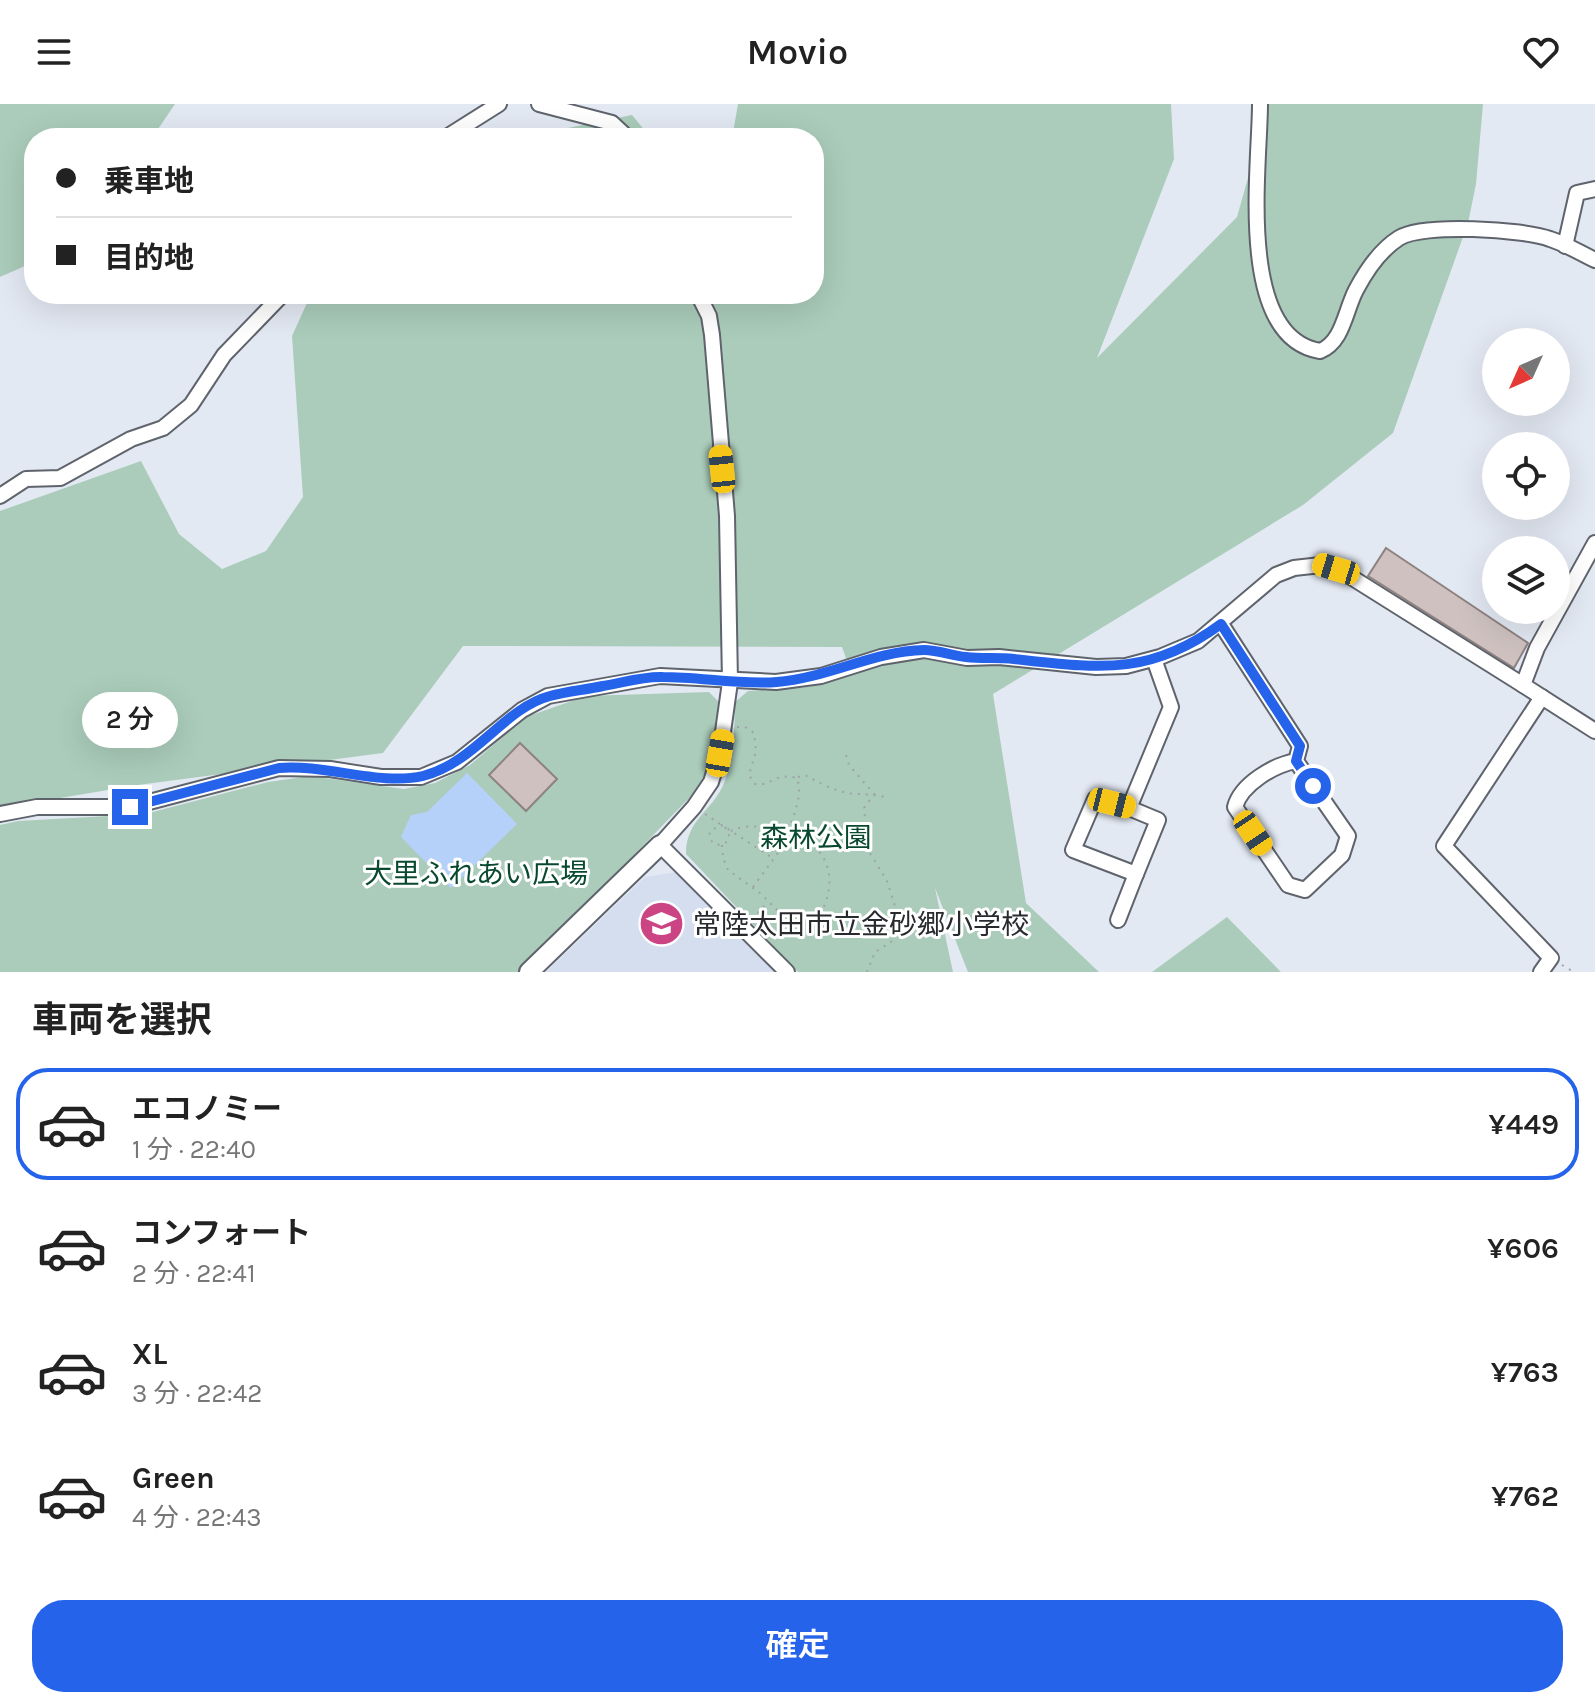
<!DOCTYPE html>
<html lang="ja">
<meta charset="utf-8">
<style>
:root{--surface:#fff;--page:#f6f6f6;--text:#222;--muted:#767676;--line:#e0e0e0;--accent:#2563eb}
body{margin:0;font-family:Karla,"Noto Sans JP",sans-serif;background:var(--page);color:var(--text);height:100vh;display:flex;flex-direction:column;font-size:30px;white-space:nowrap}
*{box-sizing:border-box;margin:0}
p{font-size:26px;color:var(--muted)}
.icon{flex:none;width:44px;height:44px;fill:none;stroke:currentColor;stroke-width:2;stroke-linecap:round;stroke-linejoin:round}
.map{position:relative;height:868px;overflow:hidden}
.sheet{display:flex;flex-direction:column;background:var(--surface);flex:1}
.sheet>*{flex:none}
.guide{position:absolute;left:24px;top:24px;width:800px;height:176px;border-radius:32px;box-shadow:0 8px 32px #0002;display:grid;align-content:center;height:176px;padding:0 32px;background:var(--surface)}
.needle{width:52px;rotate:225deg}
.fabs{position:absolute;left:1482px;top:224px;display:grid;gap:16px}
.fabs a{display:grid;place-items:center;width:88px;height:88px;border-radius:50%;background:var(--surface);box-shadow:0 8px 32px #0002;font-size:40px}
.end{position:absolute;width:36px;height:36px;margin:-18px;border:10px solid #2563eb;background:#fff;box-shadow:0 0 0 4px #fff}
.from{border-radius:50%}
.bubble{position:absolute;height:56px;border-radius:28px;background:var(--surface);box-shadow:0 8px 32px #0002;font-size:26px;font-weight:600;line-height:56px;text-align:center}
.car{position:absolute;width:24px;height:48px;margin:-24px -12px;border-radius:10px;box-shadow:0 0 6px 2px #0007;background:linear-gradient(#f5c518 24%,#345 0 40%,#f5c518 0 76%,#345 0 86%,#f5c518 0)}
.guide b{display:flex;align-items:center;gap:28px;height:76px;font-size:30px}
.guide b+b{border-top:2px solid var(--line)}
.guide i{width:20px;height:20px;background:var(--text)}
ul{padding:0;list-style:none}
li{display:flex;align-items:center;gap:24px;height:112px;margin:0 16px 12px;padding:0 16px;border:4px solid transparent;border-radius:32px}
li div{flex:1}
li b{display:block;font-size:30px}
li em{font-style:normal;font-weight:600}
li.current{border-color:var(--accent)}
li>.icon{width:72px;height:72px;stroke-width:1.5}
h2{padding:0 32px;font-size:36px;line-height:96px}
.action{display:flex;gap:16px;margin-top:auto;padding:16px 32px}
.action a{flex:1;height:92px;border-radius:32px;background:var(--accent);color:#fff;font-size:32px;font-weight:600;line-height:92px;text-align:center}
header{display:flex;justify-content:space-between;align-items:center;height:104px;padding:0 32px;background:var(--surface);font-size:36px;font-weight:600}
.map>svg:first-child{display:block}
.built{fill:#d4deef}
.green{fill:#abccba}
.water{fill:#b5d1fa}
.building{fill:#cec1c0;stroke:#8e8281;stroke-width:2}
.lines{fill:none;stroke-linecap:round;stroke-linejoin:round}
.minor-casing{stroke:#5f646c;stroke-width:18}
.tertiary-casing{stroke:#5f646c;stroke-width:22}
.path{stroke:#9ea3aa;stroke-width:2;stroke-dasharray:2 6;stroke-linecap:butt}
.minor{stroke:#fff;stroke-width:14}
.tertiary{stroke:#fff;stroke-width:18}
.route{stroke:#2563eb;stroke-width:10}
.labels{text-anchor:middle;dominant-baseline:central;stroke-width:6;stroke-linejoin:round;paint-order:stroke}
.park-label{font-size:28px;fill:#09492f;stroke:#fff}
.poi-label{font-size:28px;fill:#282a2d;stroke:#fff;text-anchor:start}
</style>
<header><svg class="icon" aria-label="menu" viewBox="0 0 24 24"><path d="M4 6h16M4 12h16M4 18h16"/></svg>Movio<svg class="icon" aria-label="heart" viewBox="0 0 24 24"><path d="M12 20l-8-8c-3-5 5-10 8-4 3-6 11-1 8 4z"/></svg></header>
<div class="map">
<svg width="1595" height="868" viewBox="0 0 1595 868">
<rect width="100%" height="100%" fill="#e3e9f3"/>
<path class="built" d="M 677,768 L 776,868 L 546,868 L 645,773 Z"/>
<g class="green">
<path d="M 0,0 L 175,0 L 152,34 L 34,34 L 34,158 L 0,173 Z"/>
<path d="M 738,0 L 1171,0 L 1174,55 L 1097,254 L 1237,113 L 1264,17 L 1266,0 L 1483,0 L 1476,80 L 1468,119 L 1393,329 L 1303,401 L 993,590 L 1026,799 L 1099,868 L 968,868 L 935,784 L 953,868 L 798,868 L 686,750 C 686,715 712,708 724,679 C 735,653 734,626 735,598 L 748,587 L 807,583 L 852,571 L 842,543 L 463,542 L 383,649 L 138,681 L 0,704 L 0,407 L 141,357 L 179,430 L 222,465 L 266,447 L 303,393 L 292,232 L 311,190 L 814,190 L 814,34 L 732,34 Z"/>
<path d="M 632,11 L 651,34 L 478,34 L 476,26 L 568,24 Z"/>
<path d="M 709,588 L 719,598 L 716,643 L 698,685 L 520,868 L 0,868 L 0,721 L 18,717 L 145,710 L 268,678 L 310,672 L 404,685 L 435,679 L 470,661 L 526,613 L 586,592 Z"/>
<path d="M 1227,813 L 1281,868 L 1152,868 Z"/>
</g>
<path class="water" d="M 467,669 L 517,720 L 451,784 L 401,733 L 411,711 L 427,708 Z"/>
<g class="building">
<path d="M 1386,444 L 1528,539 L 1514,564 L 1368,472 Z"/>
<path d="M 520,639 L 557,675 L 526,707 L 489,671 Z"/>
</g>
<g class="lines">
<defs>
<g id="minor">
<path d="M 539,0 L 612,19 L 628,34"/>
<path d="M 1260,0 C 1260,61 1235,233 1320,247 C 1343,238 1345,207 1356,186 C 1366,167 1380,146 1399,134 C 1422,119 1524,125 1550,135 C 1566,140 1580,149 1595,156"/>
<path d="M 445,34 L 499,0"/>
<path d="M 1565,142 L 1577,89 L 1595,85"/>
<path d="M 698,190 L 709,212 L 712,231 L 727,412 L 730,578 L 720,649 L 711,678 L 694,703 L 660,741 L 787,868"/>
<path d="M 0,392 L 26,375 L 60,374 L 131,335 L 163,324 L 191,301 L 224,251 L 283,190"/>
<path d="M 1595,439 L 1537,544 L 1523,581 L 1595,627"/>
<path d="M 1221,520 L 1300,642 L 1296,657 L 1348,732 L 1342,751 L 1305,786 L 1288,781 L 1235,703 C 1241,680 1274,661 1296,657"/>
<path d="M 1129,704 L 1095,695 L 1073,746 L 1136,770 L 1158,716 L 1129,704 L 1171,603 L 1154,555"/>
<path d="M 0,710 L 37,703 L 130,703 L 279,664 L 330,665 L 381,673 L 421,673 L 457,658 L 522,606 L 548,592 L 660,572 L 776,578 L 821,572 L 881,553 L 924,546 L 967,554 L 999,553 L 1096,563 L 1126,562 L 1160,553 L 1198,537 L 1276,471 L 1294,464 L 1321,461 L 1351,473 L 1523,581"/>
<path d="M 1118,816 L 1136,770"/>
<path d="M 1541,868 L 1551,854 L 1444,742 L 1542,593"/>
</g>
<path id="tertiary" d="M 529,868 L 660,741"/>
</defs>
<use href="#minor" class="minor-casing"/>
<use href="#tertiary" class="tertiary-casing"/>
<g class="path">
<path d="M 737,623 L 745,623 L 754,629 L 756,647 L 749,671 L 755,680 C 772,683 773,668 797,674 C 803,692 794,710 788,727"/>
<path d="M 846,651 L 849,661 L 874,690 L 864,704 L 868,746 L 887,777 L 896,805 L 898,829 L 890,839 L 875,848 L 867,868"/>
<path d="M 798,673 L 805,671 C 818,678 832,686 847,689 C 860,691 873,690 886,693"/>
<path d="M 705,710 L 720,720"/>
<path d="M 725,723 C 731,730 730,737 722,741 C 713,741 708,736 710,727 L 721,721 L 725,723 L 774,755"/>
<path d="M 722,741 L 723,754 L 728,766 L 760,789 L 790,819 L 801,823 L 817,816 C 846,769 822,729 768,724 C 756,722 743,721 731,727"/>
<path d="M 753,783 L 778,749"/>
<path d="M 752,815 L 767,799"/>
<path d="M 1562,861 L 1574,868"/>
</g>
<use href="#minor" class="minor"/>
<use href="#tertiary" class="tertiary"/>
</g>
<g class="lines">
<path class="route" d="M 130,703 L 279,664 C 325,660 381,682 423,672 C 475,659 504,604 550,592 C 567,587 585,586 603,582 C 622,579 643,572 663,573 C 701,573 739,581 777,578 C 827,574 874,547 924,546 C 939,546 952,552 966,553 C 982,555 998,553 1014,555 C 1098,564 1149,573 1221,520 L 1300,642 L 1296,657 L 1313,682"/>
</g>
<defs>
<symbol id="school-disc" viewBox="-11 -11 22 22"><circle r="9.5" fill="#cb4484" stroke="#fff"/><path d="M0-5L7-2L0 1L-7-2ZM-4 1L0 2.5L4 1V4Q0 6-4 4Z" fill="#fff"/></symbol>
</defs>
<g fill-rule="evenodd">
<use href="#school-disc" x="636" y="794" width="51" height="51"/>
</g>
<g class="labels">
<g class="park-label">
<text x="816" y="733">森林公園</text>
<text x="476" y="769">大里ふれあい広場</text>
</g>
<g class="poi-label">
<text x="693" y="820">常陸太田市立金砂郷小学校</text>
</g>
</g>
</svg>
<div class="fabs">
<a><svg class="needle" viewBox="-14 -14 28 28"><path d="M0-13l5 13h-10z" fill="#e53935"/><path d="M0 13l5-13h-10z" fill="#767676"/></svg></a>
<a><svg class="icon" aria-label="locate" viewBox="0 0 24 24"><circle cx="12" cy="12" r="6"/><path d="M12 2v4M12 18v4M2 12h4M18 12h4"/></svg></a>
<a><svg class="icon" aria-label="layers" viewBox="0 0 24 24"><path d="M12 4l9 5-9 5-9-5zM3 14l9 5 9-5"/></svg></a>
</div>
<i class="end from" style="left:1313px;top:682px"></i>
<i class="end" style="left:130px;top:703px"></i>
<div class="bubble" style="left:82px;top:588px;width:96px">2 分</div>
<i class="car" style="left:722px;top:365px;rotate:354deg"></i>
<i class="car" style="left:1336px;top:465px;rotate:287deg"></i>
<i class="car" style="left:720px;top:649px;rotate:10deg"></i>
<i class="car" style="left:1112px;top:699px;rotate:104deg"></i>
<i class="car" style="left:1253px;top:729px;rotate:146deg"></i>
<div class="guide">
<b><i class="from"></i>乗車地</b>
<b><i></i>目的地</b>
</div>
</div>
<section class="sheet">
<h2>車両を選択</h2>
<ul>
<li class="current"><svg class="icon" aria-label="car" viewBox="0 0 24 24"><path d="M5 17H2v-5l4-1 3-4h7l3 4 3 1v5h-3M9 17h6M6 11h13"/><circle cx="7" cy="17" r="2"/><circle cx="17" cy="17" r="2"/></svg><div><b>エコノミー</b><p>1 分 · 22:40</p></div><em>¥449</em></li>
<li><svg class="icon" aria-label="car" viewBox="0 0 24 24"><path d="M5 17H2v-5l4-1 3-4h7l3 4 3 1v5h-3M9 17h6M6 11h13"/><circle cx="7" cy="17" r="2"/><circle cx="17" cy="17" r="2"/></svg><div><b>コンフォート</b><p>2 分 · 22:41</p></div><em>¥606</em></li>
<li><svg class="icon" aria-label="car" viewBox="0 0 24 24"><path d="M5 17H2v-5l4-1 3-4h7l3 4 3 1v5h-3M9 17h6M6 11h13"/><circle cx="7" cy="17" r="2"/><circle cx="17" cy="17" r="2"/></svg><div><b>XL</b><p>3 分 · 22:42</p></div><em>¥763</em></li>
<li><svg class="icon" aria-label="car" viewBox="0 0 24 24"><path d="M5 17H2v-5l4-1 3-4h7l3 4 3 1v5h-3M9 17h6M6 11h13"/><circle cx="7" cy="17" r="2"/><circle cx="17" cy="17" r="2"/></svg><div><b>Green</b><p>4 分 · 22:43</p></div><em>¥762</em></li>
</ul>
<div class="action"><a>確定</a></div>
</section>
